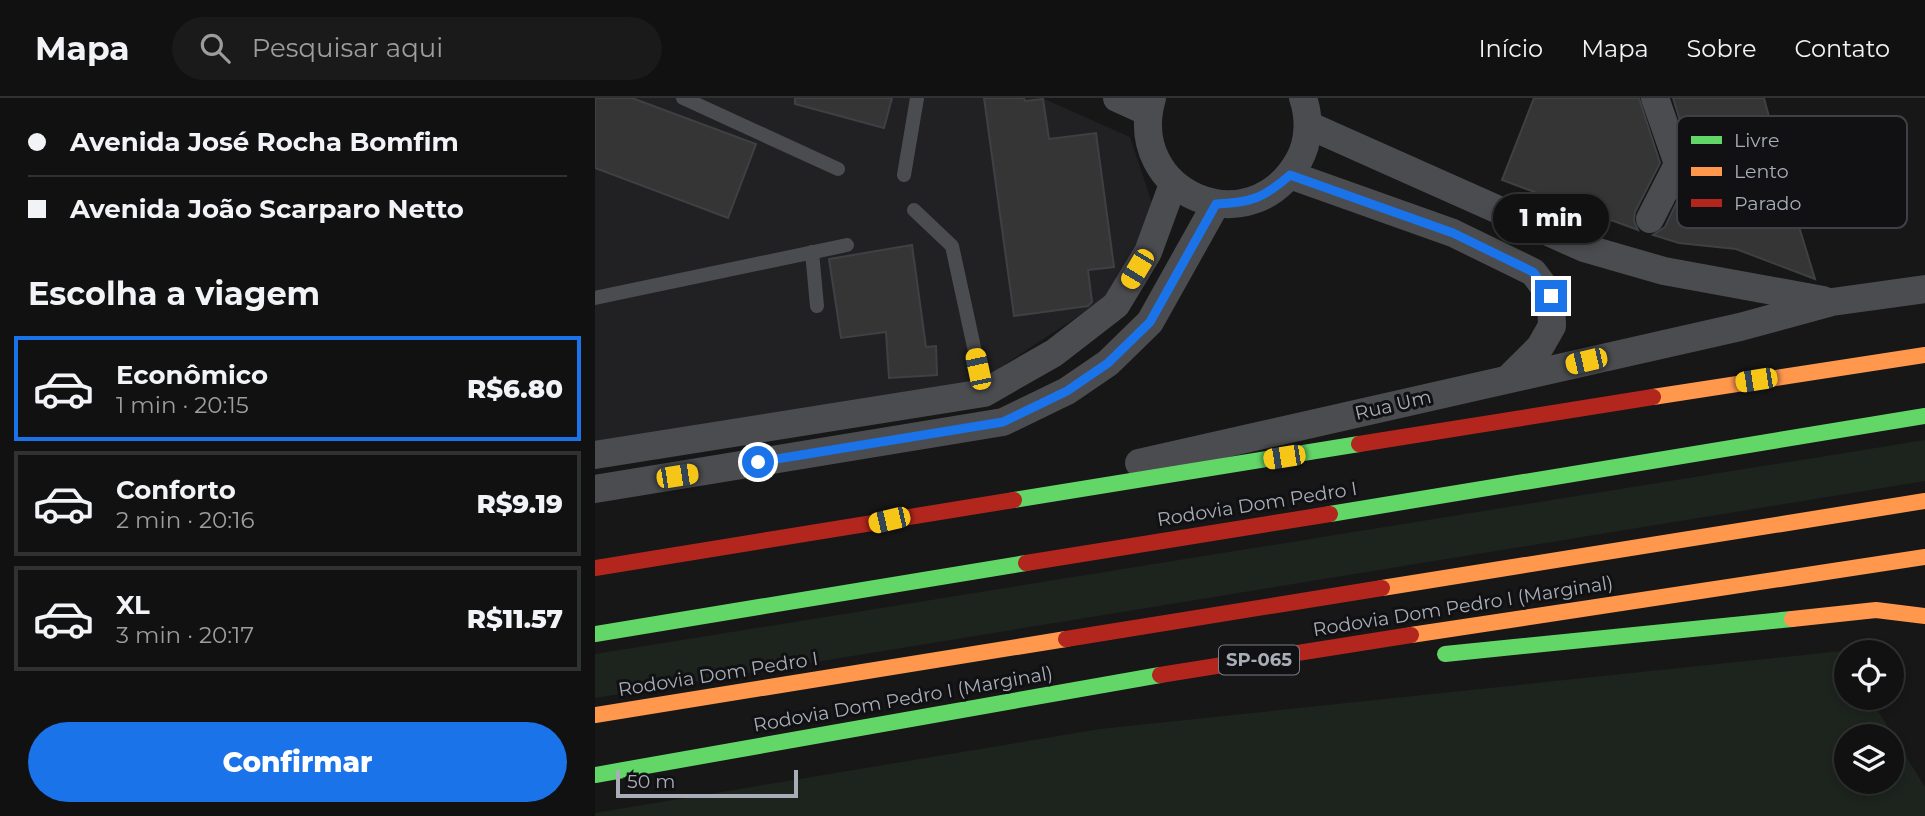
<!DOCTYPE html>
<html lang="pt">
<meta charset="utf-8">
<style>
:root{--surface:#111;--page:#1a1a1a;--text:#f1f3f6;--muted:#9c9d9f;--line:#303131;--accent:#1a73e8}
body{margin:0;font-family:Montserrat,sans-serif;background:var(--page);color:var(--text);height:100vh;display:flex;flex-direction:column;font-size:26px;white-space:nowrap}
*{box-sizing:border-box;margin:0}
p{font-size:23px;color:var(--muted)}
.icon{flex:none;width:38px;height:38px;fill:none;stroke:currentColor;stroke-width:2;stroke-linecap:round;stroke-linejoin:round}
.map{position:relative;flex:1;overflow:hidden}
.side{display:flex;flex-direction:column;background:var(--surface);width:595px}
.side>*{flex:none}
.top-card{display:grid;align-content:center;height:154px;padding:0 28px;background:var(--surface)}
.buttons{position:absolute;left:1239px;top:542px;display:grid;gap:14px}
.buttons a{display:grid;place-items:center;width:70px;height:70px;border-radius:50%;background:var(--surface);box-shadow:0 4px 10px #0003,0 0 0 2px var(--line);font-size:35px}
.scale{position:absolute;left:21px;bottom:18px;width:182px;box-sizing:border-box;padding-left:7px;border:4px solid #a8adb8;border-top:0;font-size:19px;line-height:24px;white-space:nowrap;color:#a8adb8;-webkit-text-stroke:5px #111113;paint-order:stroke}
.end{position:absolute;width:32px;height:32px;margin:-16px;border:9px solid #1a73e8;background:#fff;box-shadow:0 0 0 4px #fff}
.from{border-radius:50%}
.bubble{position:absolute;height:49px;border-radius:24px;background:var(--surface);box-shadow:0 4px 10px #0003,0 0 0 2px var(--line);font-size:23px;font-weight:800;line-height:49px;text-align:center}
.car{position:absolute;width:21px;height:42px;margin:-21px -10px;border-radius:9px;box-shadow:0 0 5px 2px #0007;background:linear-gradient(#f5c518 24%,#345 0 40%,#f5c518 0 76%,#345 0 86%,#f5c518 0)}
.top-card b{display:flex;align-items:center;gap:24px;height:66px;font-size:26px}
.top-card b+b{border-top:2px solid var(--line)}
.top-card i{width:18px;height:18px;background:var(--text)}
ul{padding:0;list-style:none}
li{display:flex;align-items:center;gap:21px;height:105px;margin:0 14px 10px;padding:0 14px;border:4px solid var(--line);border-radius:0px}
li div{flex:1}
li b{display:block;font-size:26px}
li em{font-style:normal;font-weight:800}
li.on{border-color:var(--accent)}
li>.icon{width:63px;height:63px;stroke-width:1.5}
h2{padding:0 28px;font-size:32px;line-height:84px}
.cta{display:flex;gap:14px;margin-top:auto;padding:14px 28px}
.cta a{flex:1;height:80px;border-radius:42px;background:var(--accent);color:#fff;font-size:28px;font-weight:800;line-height:80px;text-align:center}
header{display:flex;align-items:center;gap:42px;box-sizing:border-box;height:98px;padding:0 35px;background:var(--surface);border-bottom:2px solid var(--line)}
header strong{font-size:33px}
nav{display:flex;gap:38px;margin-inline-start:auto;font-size:24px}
.search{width:490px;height:63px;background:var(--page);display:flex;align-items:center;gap:18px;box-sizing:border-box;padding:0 24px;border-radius:38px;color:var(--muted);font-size:26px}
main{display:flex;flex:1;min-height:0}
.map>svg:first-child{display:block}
.built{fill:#212123}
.green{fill:#1d241e;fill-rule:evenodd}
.building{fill:#353536;stroke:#3f4043;stroke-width:2}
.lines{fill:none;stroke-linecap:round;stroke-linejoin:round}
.lane{stroke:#4b4c50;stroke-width:14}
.street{stroke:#4b4c50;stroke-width:28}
.fast{stroke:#63d668;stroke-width:16}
.slow{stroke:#ff974d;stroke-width:16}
.jam{stroke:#b3261e;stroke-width:16}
.route{stroke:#1a73e8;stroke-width:9}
.labels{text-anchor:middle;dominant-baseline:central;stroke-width:6;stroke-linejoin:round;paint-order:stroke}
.shield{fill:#111113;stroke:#7b7e86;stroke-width:2}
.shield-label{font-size:18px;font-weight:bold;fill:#a8adb8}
.street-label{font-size:19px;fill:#a8adb8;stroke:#111113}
.key{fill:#111113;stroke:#3e4045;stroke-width:2}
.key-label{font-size:19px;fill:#a8adb8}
</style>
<header>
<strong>Mapa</strong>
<div class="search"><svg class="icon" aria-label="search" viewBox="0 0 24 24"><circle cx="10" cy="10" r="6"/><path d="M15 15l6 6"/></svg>Pesquisar aqui</div>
<nav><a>Início</a><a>Mapa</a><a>Sobre</a><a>Contato</a></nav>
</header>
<main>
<section class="side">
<div class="top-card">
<b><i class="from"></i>Avenida José Rocha Bomfim</b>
<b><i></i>Avenida João Scarparo Netto</b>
</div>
<h2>Escolha a viagem</h2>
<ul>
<li class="on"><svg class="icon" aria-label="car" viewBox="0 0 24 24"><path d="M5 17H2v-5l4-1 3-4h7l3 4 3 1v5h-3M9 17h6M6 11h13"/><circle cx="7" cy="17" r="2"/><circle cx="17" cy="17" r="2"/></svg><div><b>Econômico</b><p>1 min · 20:15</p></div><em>R$6.80</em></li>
<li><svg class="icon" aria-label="car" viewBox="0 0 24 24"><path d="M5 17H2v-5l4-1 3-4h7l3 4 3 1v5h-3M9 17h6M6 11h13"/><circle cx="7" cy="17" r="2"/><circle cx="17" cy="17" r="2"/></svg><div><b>Conforto</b><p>2 min · 20:16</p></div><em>R$9.19</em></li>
<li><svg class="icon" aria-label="car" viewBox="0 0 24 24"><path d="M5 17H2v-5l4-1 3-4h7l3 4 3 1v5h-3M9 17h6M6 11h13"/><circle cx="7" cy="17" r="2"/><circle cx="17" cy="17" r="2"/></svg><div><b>XL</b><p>3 min · 20:17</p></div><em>R$11.57</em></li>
</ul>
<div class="cta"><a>Confirmar</a></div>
</section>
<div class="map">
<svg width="1330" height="718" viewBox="0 0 1330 718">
<rect width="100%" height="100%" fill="#171717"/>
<path class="built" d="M 0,0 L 447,0 L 535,39 L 560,114 L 512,199 L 377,288 L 0,349 Z"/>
<g class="green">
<path d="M 1330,342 L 1330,383 L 0,600 L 0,556 Z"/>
<path d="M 1246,553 L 1251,562 L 1251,600 L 1275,600 L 1330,689 L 1330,718 L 0,718 L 0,715 L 505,631 ZM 1251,639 L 1297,639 L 1297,684 L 1251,684 Z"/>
</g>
<g class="building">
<path d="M 0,0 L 37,0 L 161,46 L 133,120 L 0,70 Z"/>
<path d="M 200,0 L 297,0 L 289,30 L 200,6 Z"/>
<path d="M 389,0 L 429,0 L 430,3 L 448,1 L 454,41 L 501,35 L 519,169 L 493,172 L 497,204 L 493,208 L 419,218 Z"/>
<path d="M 939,0 L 1044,0 L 1065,65 L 1040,114 L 1039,123 L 1043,132 L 907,82 Z"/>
<path d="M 1078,0 L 1169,0 L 1198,109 L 1220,181 L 1141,151 L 1084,145 L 1058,137 L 1070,129 L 1099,68 Z"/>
<path d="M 317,147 L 331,249 L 341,248 L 342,277 L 294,280 L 291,234 L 246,240 L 234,161 Z"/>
</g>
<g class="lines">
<g class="lane">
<path d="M 88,0 L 243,71"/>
<path d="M 309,77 L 322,0"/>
<path d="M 319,112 L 357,148 L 389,295"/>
<path d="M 217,154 L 222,208"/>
<path d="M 0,200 L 252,147"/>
</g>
<g class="street">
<path d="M 522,0 L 553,14"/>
<path d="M 557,0 C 529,96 656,149 704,62 C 714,44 715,20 708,0"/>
<path d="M 713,27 L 989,150 L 1069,173 L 1228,202"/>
<path d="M 695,77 L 858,135 L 938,174 L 956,198 L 957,228 L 945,249 L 914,280"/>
<path d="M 1055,121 L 1083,66 L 1060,0"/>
<path d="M 0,357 L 389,295 L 459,255 L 521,207 L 553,154 L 578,86"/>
<path d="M 544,365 L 1145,229 L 1237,204 L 1330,191"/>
<path d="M 0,391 L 408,324 L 472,293 L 513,265 L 555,224 L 621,106"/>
</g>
<g class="fast">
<path d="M 419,402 L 764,346"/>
<path d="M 735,416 L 1330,318"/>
<path d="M 0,536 L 431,465"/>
<path d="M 850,556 L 1197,521"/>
<path d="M 0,677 L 565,577"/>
</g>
<g class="slow">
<path d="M 1058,299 L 1330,257"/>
<path d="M 787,490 L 1330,403"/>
<path d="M 1197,521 L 1281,512 L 1330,518"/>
<path d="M 816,537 L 1330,459"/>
<path d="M 0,617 L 471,541"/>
</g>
<g class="jam">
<path d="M 764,346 L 1058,299"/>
<path d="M 431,465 L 735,416"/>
<path d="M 0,470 L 419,402"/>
<path d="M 471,541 L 787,490"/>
<path d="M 565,577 L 816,537"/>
</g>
</g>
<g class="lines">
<path class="route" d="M 163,364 L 408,324 L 472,293 L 513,265 L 555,224 L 621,106 C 655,105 669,100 695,77 L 858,135 L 938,174 L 956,198"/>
</g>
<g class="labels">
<rect class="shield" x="624" y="547.5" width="80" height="29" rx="5"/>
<g class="shield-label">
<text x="664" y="562">SP-065</text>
</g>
<g class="street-label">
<text transform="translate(798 307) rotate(-13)">Rua Um</text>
<text transform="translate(662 406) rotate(-9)">Rodovia Dom Pedro I</text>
<text transform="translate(868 508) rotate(-9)">Rodovia Dom Pedro I (Marginal)</text>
<text transform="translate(123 576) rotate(-9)">Rodovia Dom Pedro I</text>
<text transform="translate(308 601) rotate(-10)">Rodovia Dom Pedro I (Marginal)</text>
</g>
</g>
<rect x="1082" y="18" width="230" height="112" rx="10" class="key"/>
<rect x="1096" y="38" width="31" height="8" fill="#63d668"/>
<rect x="1096" y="69" width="31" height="9" fill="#ff974d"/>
<rect x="1096" y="101" width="31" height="8" fill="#b3261e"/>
<g class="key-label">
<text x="1139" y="49">Livre</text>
<text x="1139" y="80">Lento</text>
<text x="1139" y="112">Parado</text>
</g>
</svg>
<div class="buttons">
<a><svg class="icon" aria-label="locate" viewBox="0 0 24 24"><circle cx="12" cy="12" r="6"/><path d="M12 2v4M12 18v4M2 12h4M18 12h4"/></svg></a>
<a><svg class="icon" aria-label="layers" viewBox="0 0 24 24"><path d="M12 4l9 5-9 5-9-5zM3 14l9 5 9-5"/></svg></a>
</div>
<div class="scale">50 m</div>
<i class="end from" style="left:163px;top:364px"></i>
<i class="end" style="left:956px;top:198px"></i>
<div class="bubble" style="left:898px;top:96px;width:116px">1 min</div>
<i class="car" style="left:542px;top:171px;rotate:211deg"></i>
<i class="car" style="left:991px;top:263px;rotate:257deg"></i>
<i class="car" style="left:383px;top:271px;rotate:348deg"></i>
<i class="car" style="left:1161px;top:282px;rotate:261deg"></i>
<i class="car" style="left:689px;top:359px;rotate:261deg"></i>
<i class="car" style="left:82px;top:378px;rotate:81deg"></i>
<i class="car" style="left:294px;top:422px;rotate:257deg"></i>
</div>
</main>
